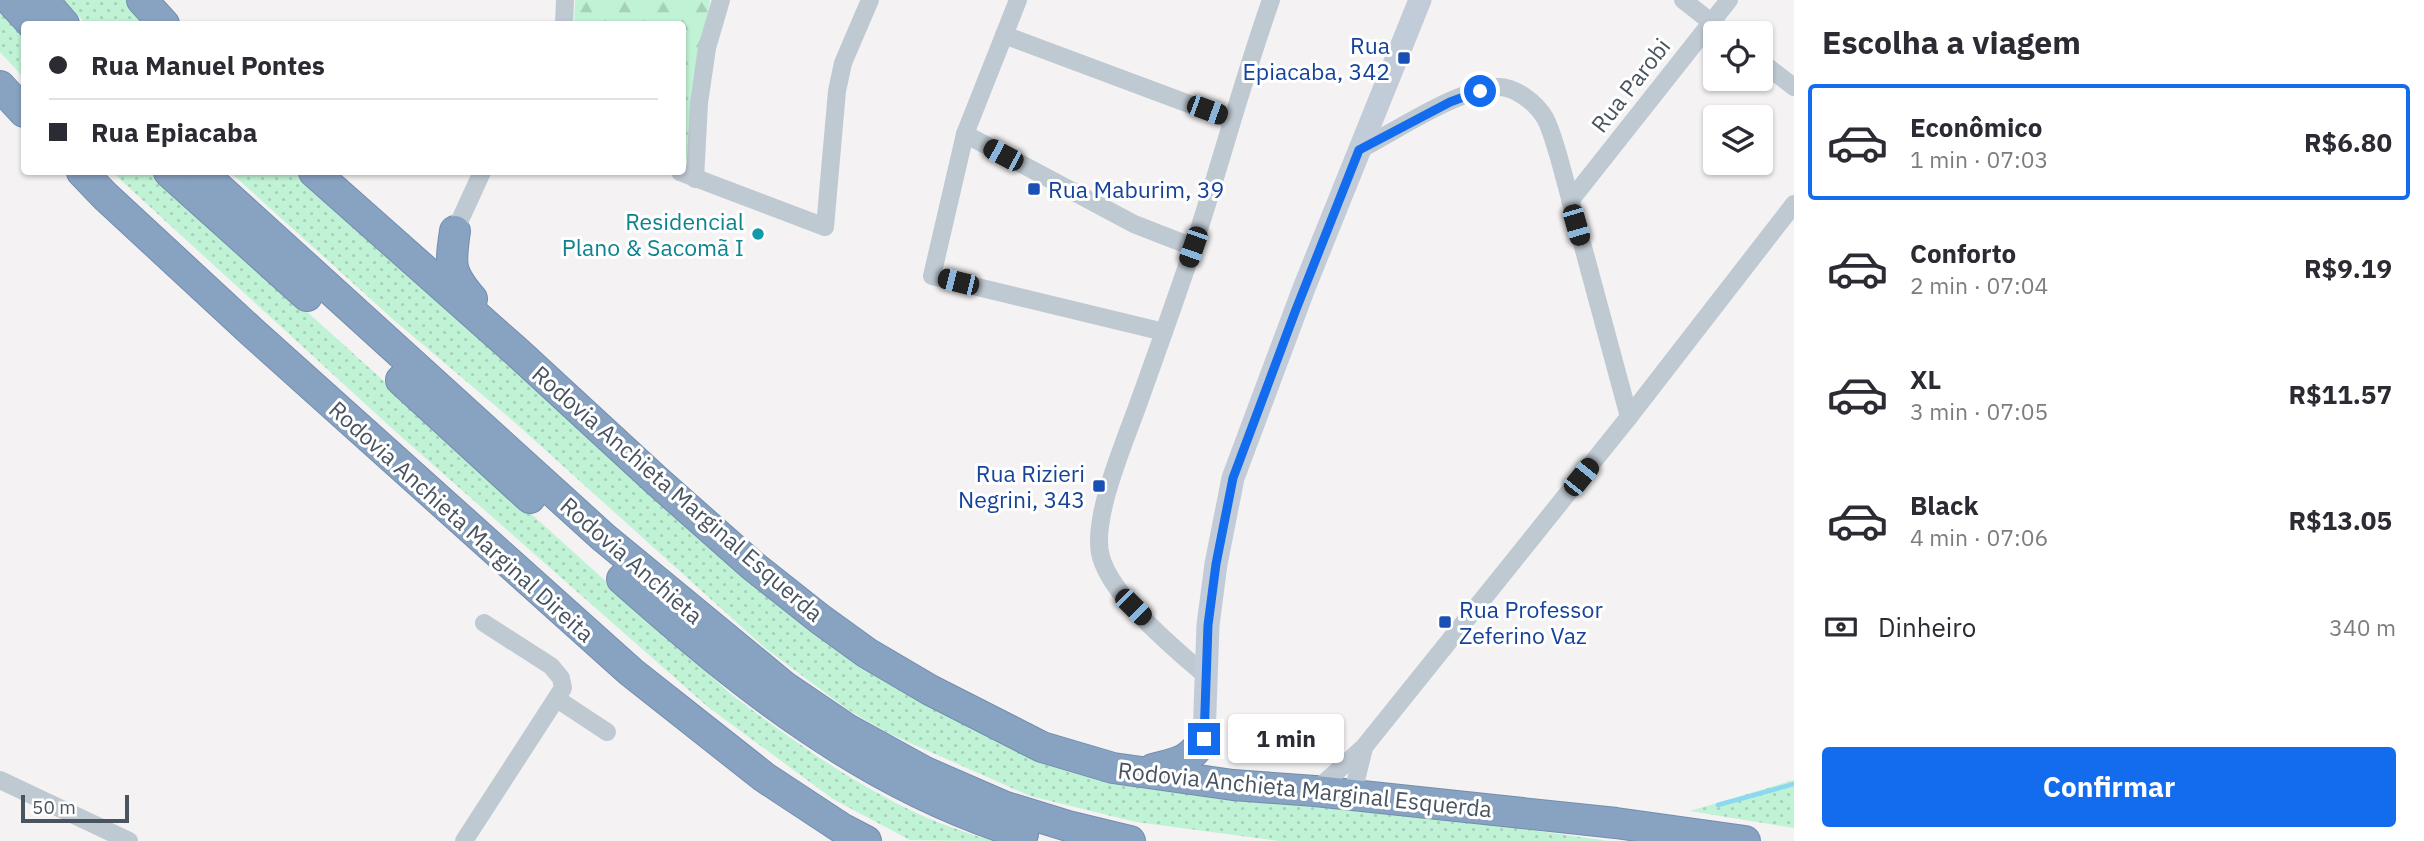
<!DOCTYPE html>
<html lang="pt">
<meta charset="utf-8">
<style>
:root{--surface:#fff;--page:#f2f2f3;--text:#2b2b33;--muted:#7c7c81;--line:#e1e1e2;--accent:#136bed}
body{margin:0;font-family:"IBM Plex Sans",sans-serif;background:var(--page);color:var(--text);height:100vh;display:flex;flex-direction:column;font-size:26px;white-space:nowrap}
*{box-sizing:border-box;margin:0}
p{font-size:23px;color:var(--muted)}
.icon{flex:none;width:38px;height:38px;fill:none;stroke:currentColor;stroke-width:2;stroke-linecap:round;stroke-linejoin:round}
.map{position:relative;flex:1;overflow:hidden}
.panel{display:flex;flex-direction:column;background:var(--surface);width:630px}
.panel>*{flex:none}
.banner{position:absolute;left:21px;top:21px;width:665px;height:154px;border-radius:7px;box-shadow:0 2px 5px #0004;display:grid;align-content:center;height:154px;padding:0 28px;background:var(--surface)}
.buttons{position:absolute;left:1703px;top:21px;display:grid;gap:14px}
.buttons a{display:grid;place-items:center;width:70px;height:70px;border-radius:7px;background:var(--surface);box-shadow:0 2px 5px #0004;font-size:35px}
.scale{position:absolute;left:21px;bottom:18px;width:108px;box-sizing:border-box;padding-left:7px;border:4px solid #495461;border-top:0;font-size:19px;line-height:24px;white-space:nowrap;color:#495461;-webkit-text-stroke:5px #fff;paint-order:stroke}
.end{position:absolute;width:32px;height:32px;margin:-16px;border:9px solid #136bed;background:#fff;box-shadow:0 0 0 4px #fff}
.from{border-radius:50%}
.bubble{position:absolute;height:49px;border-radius:7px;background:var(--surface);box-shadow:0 2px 5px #0004;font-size:23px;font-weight:700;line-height:49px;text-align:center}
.car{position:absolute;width:21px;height:42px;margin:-21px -10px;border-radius:9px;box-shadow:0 0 5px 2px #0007;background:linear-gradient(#222 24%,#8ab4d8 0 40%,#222 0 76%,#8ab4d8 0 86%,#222 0)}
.banner b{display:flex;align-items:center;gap:24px;height:66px;font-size:26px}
.banner b+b{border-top:2px solid var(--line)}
.banner i{width:18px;height:18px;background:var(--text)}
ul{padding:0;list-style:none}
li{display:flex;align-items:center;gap:21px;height:116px;margin:0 14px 10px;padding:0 14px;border:4px solid transparent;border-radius:7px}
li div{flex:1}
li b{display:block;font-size:26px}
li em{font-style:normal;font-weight:700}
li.on{border-color:var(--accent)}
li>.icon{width:63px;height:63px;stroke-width:1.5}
h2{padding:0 28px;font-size:32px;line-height:84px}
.pay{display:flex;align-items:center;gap:18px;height:77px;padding:0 28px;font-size:26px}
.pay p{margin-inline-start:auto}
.action{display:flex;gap:14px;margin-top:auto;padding:14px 28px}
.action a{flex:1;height:80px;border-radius:7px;background:var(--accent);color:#fff;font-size:28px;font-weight:700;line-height:80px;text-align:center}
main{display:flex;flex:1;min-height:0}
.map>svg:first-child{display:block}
.grass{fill:url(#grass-dots)}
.forest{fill:url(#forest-firs)}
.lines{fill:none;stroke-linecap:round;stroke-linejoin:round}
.stream{stroke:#8cd8f0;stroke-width:4.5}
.highway-casing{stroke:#738dae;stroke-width:32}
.street{stroke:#bfc9d2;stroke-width:18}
.secondary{stroke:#c2ccd9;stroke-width:23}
.highway{stroke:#88a2c2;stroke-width:30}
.route{stroke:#136bed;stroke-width:9}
.transit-dot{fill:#1a4fb4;stroke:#fff;stroke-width:2.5}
.culture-dot{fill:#0f9aa8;stroke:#fff;stroke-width:2.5}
.labels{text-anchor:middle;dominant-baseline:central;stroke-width:6;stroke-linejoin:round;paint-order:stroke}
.transit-label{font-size:23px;fill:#164399;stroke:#fff;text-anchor:end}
.street-label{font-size:23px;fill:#495461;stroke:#fff}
.culture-label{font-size:23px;fill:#0d838f;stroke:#fff;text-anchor:end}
</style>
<main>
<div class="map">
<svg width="1794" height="841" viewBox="0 0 1794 841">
<defs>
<pattern id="grass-dots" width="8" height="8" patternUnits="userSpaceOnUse" patternTransform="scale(1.75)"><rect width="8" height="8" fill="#c0f2d5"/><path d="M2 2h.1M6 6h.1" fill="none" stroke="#a6d1b9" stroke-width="1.8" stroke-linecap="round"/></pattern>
<pattern id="forest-firs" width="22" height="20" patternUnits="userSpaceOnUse" patternTransform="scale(1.75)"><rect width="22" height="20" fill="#c0f2d5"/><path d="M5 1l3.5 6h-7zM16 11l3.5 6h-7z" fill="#a6d1b9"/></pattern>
</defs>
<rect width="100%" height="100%" fill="#f4f2f2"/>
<g class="grass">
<path d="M 64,0 L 127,0 L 150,24 L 86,24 Z"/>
<path d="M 0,11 L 24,37 L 24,78 L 0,52 Z"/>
<path d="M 112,172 L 152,172 L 732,695 C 796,743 862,791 937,822 C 955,829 974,835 993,841 L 910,840 L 833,799 L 708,707 L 396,432 Z"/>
<path d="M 230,172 L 298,172 L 846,651 L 988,736 L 1053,765 L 1190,794 L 1511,827 L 1608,841 L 1279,841 L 1136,822 L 1030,796 L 888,733 L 847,709 L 765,648 L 511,419 L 395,321 Z"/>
<path d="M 1794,780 L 1794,828 L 1690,811 Z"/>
</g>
<path class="forest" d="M 575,0 L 710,0 L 686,162 L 682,161 L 682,24 L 574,24 Z"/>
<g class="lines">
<path class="stream" d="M 1718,805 L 1794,784"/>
<defs>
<g id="highway">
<path d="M 10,0 L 32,24"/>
<path d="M 43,0 L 64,24"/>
<path d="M 142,0 L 164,24"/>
<path d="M 0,86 L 24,112"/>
<path d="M 82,172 L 105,196 L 252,332 L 631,672 L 764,777 L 843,829 L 866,841"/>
<path d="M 169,172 L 307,296"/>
<path d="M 201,172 L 603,537 L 785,687 L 847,729 L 925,772 L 1003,806 L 1068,826 L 1130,841"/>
<path d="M 314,172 L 517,352 L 657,481 L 753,566 L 820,619 L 867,653 L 930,690 L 1042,747 L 1113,768 L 1233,785 L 1315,791 L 1616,823 L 1745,841"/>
<path d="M 455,231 C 450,265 449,272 472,299"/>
<path d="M 401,380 L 530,498"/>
<path d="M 622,579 C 743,686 866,786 1023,834"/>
<path d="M 1153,769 C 1179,762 1189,762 1204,739"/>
</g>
</defs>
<use href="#highway" class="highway-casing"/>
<g class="street">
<path d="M 1018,0 L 965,134 L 932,276 L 1164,332"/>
<path d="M 1683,0 L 1725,33"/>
<path d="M 564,24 L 565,0"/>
<path d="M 1004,35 L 1232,120"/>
<path d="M 1760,61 L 1794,87"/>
<path d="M 965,134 L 1134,224 L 1193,247"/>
<path d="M 1359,150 C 1396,131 1456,90 1497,87 C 1515,86 1536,103 1545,118 C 1551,129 1554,142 1558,154 L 1629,417"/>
<path d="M 680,172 L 825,227 L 837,91 L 843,63 L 870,0"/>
<path d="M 695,179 L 699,103 L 707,48 L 721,0"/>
<path d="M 1570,201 L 1729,0"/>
<path d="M 455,231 L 482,172"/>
<path d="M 1205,675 C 1174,648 1112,597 1101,557 C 1090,519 1127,437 1140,399 C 1158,349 1176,299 1193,248 C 1220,166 1242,82 1271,0"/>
<path d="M 557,699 L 607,732"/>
<path d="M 0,780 L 129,841"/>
<path d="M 1315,791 L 1364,747 L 1629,417 L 1794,204"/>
<path d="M 1352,796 L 1364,748"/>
<path d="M 464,841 L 563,688 L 561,678 L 551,666 L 484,623"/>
</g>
<path class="secondary" d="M 1204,739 L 1208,625 L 1216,564 L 1233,478 L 1304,288 L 1420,0"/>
<use href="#highway" class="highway"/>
</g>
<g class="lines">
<path class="route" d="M 1204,739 L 1208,625 L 1216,564 L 1233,478 L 1295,312 L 1359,150 L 1450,102 L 1480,91"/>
</g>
<g class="transit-dot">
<rect x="1397" y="51" width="14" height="14" rx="3.5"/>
<rect x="1027" y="182" width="14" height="14" rx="3.5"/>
<rect x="1092" y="479" width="14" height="14" rx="3.5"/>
<rect x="1438" y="615" width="14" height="14" rx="3.5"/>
</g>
<circle class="culture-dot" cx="758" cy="234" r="7"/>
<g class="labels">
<g class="transit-label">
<text x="1390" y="45">Rua<tspan x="1390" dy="26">Epiacaba, 342</tspan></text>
<text x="1048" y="189" text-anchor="start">Rua Maburim, 39</text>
<text x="1085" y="473">Rua Rizieri<tspan x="1085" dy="26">Negrini, 343</tspan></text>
<text x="1459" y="609" text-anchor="start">Rua Professor<tspan x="1459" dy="26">Zeferino Vaz</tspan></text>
</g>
<g class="street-label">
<text transform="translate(1630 85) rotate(-52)">Rua Parobi</text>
<text transform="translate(678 493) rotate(41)">Rodovia Anchieta Marginal Esquerda</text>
<text transform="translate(462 521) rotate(42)">Rodovia Anchieta Marginal Direita</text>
<text transform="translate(632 560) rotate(41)">Rodovia Anchieta</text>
<text transform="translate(1305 789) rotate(6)">Rodovia Anchieta Marginal Esquerda</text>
</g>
<g class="culture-label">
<text x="744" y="221">Residencial<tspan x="744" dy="26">Plano &amp; Sacomã I</tspan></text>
</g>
</g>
</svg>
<div class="buttons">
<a><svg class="icon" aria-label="locate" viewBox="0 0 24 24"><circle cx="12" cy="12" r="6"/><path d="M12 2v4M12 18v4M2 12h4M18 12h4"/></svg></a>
<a><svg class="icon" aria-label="layers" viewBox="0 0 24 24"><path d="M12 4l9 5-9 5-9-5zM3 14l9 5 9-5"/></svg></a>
</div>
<div class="scale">50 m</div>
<i class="end from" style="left:1480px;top:91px"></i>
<i class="end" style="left:1204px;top:739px"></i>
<div class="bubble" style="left:1228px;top:714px;width:116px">1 min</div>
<i class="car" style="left:1207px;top:110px;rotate:110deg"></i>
<i class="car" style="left:1003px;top:155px;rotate:298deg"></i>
<i class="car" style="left:1576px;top:225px;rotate:164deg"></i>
<i class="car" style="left:1193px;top:247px;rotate:199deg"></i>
<i class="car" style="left:958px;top:282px;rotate:284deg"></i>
<i class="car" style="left:1581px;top:477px;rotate:39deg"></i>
<i class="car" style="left:1133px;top:607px;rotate:135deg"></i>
<div class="banner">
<b><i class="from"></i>Rua Manuel Pontes</b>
<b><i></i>Rua Epiacaba</b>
</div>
</div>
<section class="panel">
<h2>Escolha a viagem</h2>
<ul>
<li class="on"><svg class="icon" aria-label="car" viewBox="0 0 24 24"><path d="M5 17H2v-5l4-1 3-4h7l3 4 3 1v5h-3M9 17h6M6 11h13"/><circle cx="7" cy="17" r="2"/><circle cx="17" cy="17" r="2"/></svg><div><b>Econômico</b><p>1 min · 07:03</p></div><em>R$6.80</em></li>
<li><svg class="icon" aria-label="car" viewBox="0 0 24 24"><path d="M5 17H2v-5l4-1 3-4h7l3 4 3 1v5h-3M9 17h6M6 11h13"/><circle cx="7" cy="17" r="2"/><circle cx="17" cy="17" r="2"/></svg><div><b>Conforto</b><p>2 min · 07:04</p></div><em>R$9.19</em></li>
<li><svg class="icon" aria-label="car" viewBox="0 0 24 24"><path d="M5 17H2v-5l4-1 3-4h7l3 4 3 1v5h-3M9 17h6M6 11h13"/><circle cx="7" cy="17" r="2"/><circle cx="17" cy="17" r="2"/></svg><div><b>XL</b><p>3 min · 07:05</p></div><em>R$11.57</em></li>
<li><svg class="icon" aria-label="car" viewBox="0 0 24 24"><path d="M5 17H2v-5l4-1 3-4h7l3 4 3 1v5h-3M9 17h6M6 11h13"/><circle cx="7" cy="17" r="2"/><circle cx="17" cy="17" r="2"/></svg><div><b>Black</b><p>4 min · 07:06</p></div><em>R$13.05</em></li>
</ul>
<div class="pay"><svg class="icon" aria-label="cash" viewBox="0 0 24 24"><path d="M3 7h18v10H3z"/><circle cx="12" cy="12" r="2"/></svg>Dinheiro<p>340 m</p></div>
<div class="action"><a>Confirmar</a></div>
</section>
</main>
